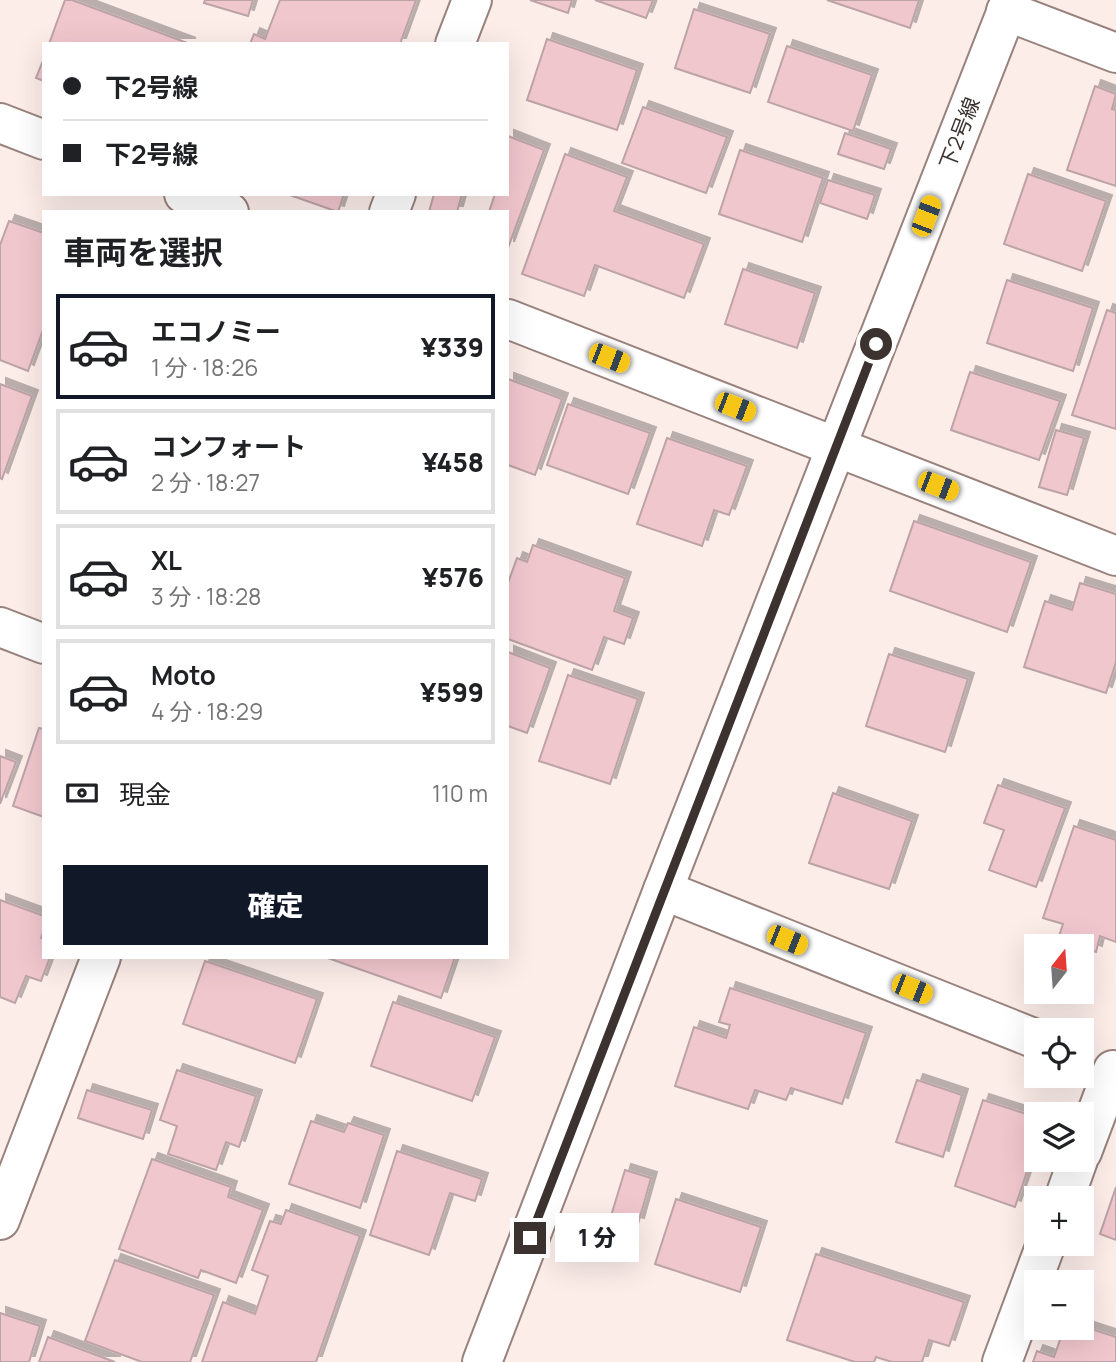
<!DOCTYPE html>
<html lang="ja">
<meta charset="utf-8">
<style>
:root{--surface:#fff;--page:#f6f6f6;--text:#202124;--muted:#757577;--line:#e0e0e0;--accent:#111827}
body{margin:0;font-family:Manrope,"Noto Sans JP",sans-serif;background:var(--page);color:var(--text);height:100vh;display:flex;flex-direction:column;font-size:26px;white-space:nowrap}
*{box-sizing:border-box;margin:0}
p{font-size:23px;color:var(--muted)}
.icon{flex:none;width:38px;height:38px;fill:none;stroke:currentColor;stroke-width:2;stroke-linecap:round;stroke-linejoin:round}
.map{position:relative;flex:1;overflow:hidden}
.panel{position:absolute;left:42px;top:210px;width:467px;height:749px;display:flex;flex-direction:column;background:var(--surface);border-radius:0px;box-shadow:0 7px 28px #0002}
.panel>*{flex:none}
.top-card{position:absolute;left:42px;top:42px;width:467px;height:154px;border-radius:0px;box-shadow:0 7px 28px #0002;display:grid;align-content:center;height:154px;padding:0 21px;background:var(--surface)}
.needle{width:46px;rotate:17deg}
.tools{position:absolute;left:1024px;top:934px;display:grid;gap:14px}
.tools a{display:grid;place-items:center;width:70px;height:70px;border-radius:0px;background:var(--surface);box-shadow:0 7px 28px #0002;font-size:35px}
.end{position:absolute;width:32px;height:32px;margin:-16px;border:9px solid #3c3330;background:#fff;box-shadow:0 0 0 4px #fff}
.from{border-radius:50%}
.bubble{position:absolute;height:49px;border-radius:0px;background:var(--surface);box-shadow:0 7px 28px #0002;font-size:23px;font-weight:800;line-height:49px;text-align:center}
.car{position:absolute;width:21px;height:42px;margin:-21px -10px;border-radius:9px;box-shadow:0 0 5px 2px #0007;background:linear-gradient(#f5c518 24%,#345 0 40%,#f5c518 0 76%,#345 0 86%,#f5c518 0)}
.top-card b{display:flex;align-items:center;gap:24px;height:66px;font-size:26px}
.top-card b+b{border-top:2px solid var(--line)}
.top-card i{width:18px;height:18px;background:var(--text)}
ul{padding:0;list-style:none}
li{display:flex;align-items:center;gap:21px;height:105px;margin:0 14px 10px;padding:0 7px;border:4px solid var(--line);border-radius:0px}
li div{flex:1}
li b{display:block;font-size:26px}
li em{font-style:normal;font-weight:800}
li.active{border-color:var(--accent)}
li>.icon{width:63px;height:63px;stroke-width:1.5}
h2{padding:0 21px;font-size:32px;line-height:84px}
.pay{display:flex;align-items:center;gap:18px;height:77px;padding:0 21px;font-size:26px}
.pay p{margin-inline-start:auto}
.primary-button{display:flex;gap:14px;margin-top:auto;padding:14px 21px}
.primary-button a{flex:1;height:80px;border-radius:0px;background:var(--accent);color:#fff;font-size:28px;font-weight:800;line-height:80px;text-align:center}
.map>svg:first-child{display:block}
.building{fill:#f1c7ce;stroke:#bca3a7;stroke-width:2;filter:url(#shadow)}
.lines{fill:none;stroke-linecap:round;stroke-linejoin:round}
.minor-casing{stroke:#99827d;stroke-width:42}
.tertiary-casing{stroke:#99827d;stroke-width:42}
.minor{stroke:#fff;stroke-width:38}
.tertiary{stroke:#fff;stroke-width:38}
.route{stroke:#3c3330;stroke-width:9}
.labels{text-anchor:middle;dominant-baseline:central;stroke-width:5;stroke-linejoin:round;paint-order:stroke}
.street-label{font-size:21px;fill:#3c3330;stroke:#fefefe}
</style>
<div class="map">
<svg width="1116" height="1362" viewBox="0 0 1116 1362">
<defs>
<filter id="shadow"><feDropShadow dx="6" dy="-6" stdDeviation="0" flood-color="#0004"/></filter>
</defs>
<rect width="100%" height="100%" fill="#fcede9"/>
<g class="building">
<path d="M 65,0 L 72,0 L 190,44 L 49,44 Z"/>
<path d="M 205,0 L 253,0 L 248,16 L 204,3 Z"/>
<path d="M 280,0 L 416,0 L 400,44 L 250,44 L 254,34 L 265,39 Z"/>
<path d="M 530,0 L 572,0 L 568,13 Z"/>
<path d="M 595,0 L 653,0 L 646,18 Z"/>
<path d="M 827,0 L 919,0 L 910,28 Z"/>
<path d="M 694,9 L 770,34 L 750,93 L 675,68 Z"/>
<path d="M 547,39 L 637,70 L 617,130 L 527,100 Z"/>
<path d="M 787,46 L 872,75 L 853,131 L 768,102 Z"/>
<path d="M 44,58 L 44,81 L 36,78 Z"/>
<path d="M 1095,86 L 1116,94 L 1112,109 L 1116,110 L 1116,186 L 1067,170 Z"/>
<path d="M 643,107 L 727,137 L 706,193 L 622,163 Z"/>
<path d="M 845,133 L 891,149 L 884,169 L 838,154 Z"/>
<path d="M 508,136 L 544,150 L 508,248 L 508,212 L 489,212 L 495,194 L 508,194 Z"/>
<path d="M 740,150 L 823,178 L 802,242 L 719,214 Z"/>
<path d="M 565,154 L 627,177 L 614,211 L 704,244 L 684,298 L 595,265 L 584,296 L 522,274 Z"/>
<path d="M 1028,174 L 1106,201 L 1082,271 L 1004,244 Z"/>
<path d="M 828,180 L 875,195 L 867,219 L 820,203 Z"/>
<path d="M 287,194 L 344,194 L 338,212 Z"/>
<path d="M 434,194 L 462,194 L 457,212 L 429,212 Z"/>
<path d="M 9,221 L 44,233 L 44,327 L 28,371 L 0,360 L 0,245 Z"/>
<path d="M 743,269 L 815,293 L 797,348 L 725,324 Z"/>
<path d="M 1007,280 L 1093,308 L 1073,371 L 987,343 Z"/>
<path d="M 1107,310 L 1116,313 L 1116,429 L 1072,415 Z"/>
<path d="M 970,372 L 1060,401 L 1039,460 L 951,430 Z"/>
<path d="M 508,379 L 562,399 L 535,475 L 508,465 Z"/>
<path d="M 0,384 L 32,396 L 2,479 L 0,478 Z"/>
<path d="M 568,404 L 650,433 L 628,494 L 547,465 Z"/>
<path d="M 1056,430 L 1084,438 L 1067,495 L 1039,487 Z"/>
<path d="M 667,438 L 747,466 L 729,515 L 714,510 L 702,546 L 637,524 Z"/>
<path d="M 914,521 L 1031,562 L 1007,632 L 890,591 Z"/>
<path d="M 533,545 L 625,578 L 614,611 L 633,618 L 624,644 L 604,637 L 592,670 L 508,639 L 508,583 L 517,558 L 527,562 Z"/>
<path d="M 1080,583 L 1116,594 L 1116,662 L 1106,693 L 1024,667 L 1045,601 L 1072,610 Z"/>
<path d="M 508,652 L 550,668 L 527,733 L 508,726 Z"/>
<path d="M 889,654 L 968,679 L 945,752 L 866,726 Z"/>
<path d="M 568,675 L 638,699 L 610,784 L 539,761 Z"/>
<path d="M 39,728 L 44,729 L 44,817 L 13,806 Z"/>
<path d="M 0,756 L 16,762 L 0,804 Z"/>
<path d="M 998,785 L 1065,808 L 1036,887 L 989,870 L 1004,830 L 984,823 Z"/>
<path d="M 833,793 L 912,821 L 889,889 L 809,863 Z"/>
<path d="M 1074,826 L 1116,840 L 1116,942 L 1100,936 L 1096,952 L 1058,939 L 1063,924 L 1043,918 Z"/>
<path d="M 0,900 L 44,916 L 44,930 L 41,938 L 44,939 L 44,957 L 50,957 L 41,981 L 26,976 L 15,1003 L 0,997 Z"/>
<path d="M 325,957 L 455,957 L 441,998 Z"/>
<path d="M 205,961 L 317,999 L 295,1063 L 183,1024 Z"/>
<path d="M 730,988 L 866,1033 L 842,1104 L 791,1088 L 786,1100 L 755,1090 L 748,1109 L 675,1086 L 694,1027 L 726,1038 L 730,1025 L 719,1022 Z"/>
<path d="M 393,1002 L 495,1037 L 472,1101 L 371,1066 Z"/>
<path d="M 177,1070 L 256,1096 L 239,1147 L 226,1142 L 216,1170 L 168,1154 L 177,1126 L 160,1120 Z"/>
<path d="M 917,1080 L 962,1095 L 943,1157 L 896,1142 Z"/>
<path d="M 87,1090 L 152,1110 L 143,1139 L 78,1118 Z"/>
<path d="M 983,1100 L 1036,1117 L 1036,1145 L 1015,1207 L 955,1186 Z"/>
<path d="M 311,1121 L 344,1132 L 348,1123 L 384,1135 L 360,1208 L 289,1184 Z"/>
<path d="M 397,1151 L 482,1179 L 475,1201 L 450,1193 L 429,1255 L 370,1235 Z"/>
<path d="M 152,1159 L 231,1187 L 228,1197 L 263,1210 L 236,1283 L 201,1270 L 198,1278 L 119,1249 Z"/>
<path d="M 625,1170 L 651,1178 L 638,1224 L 611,1216 Z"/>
<path d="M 1116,1187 L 1116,1240 L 1100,1234 Z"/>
<path d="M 676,1199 L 761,1227 L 740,1292 L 655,1264 Z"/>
<path d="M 286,1210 L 360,1236 L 316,1362 L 202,1362 L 223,1302 L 255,1314 L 268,1276 L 252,1270 L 270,1221 L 281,1224 Z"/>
<path d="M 816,1254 L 964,1302 L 949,1346 L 929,1340 L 922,1362 L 892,1362 L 876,1357 L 874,1362 L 855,1362 L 787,1340 Z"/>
<path d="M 115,1260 L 214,1295 L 190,1362 L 142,1362 L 85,1341 Z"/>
<path d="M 0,1313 L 40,1326 L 29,1362 L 0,1362 Z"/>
<path d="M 1082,1326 L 1116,1337 L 1116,1362 L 1033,1362 L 1037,1351 L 1054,1357 L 1064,1328 L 1082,1328 Z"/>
<path d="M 48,1337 L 115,1362 L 39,1362 Z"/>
</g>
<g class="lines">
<defs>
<g id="minor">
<path d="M 1006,11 L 1116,53"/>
<path d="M 455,44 L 472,0"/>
<path d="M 0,123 L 44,140"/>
<path d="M 184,194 L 229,212"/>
<path d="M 389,212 L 396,194"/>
<path d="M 508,319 L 1116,556"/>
<path d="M 0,627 L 44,644"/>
<path d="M 663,890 L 1036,1039"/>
<path d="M 1082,1152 L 1113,1070"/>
<path d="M 1064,1199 L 1078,1160"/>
<path d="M 0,1220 L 101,957"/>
<path d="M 1002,1362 L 1046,1244"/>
</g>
<path id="tertiary" d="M 482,1362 L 663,890 L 1011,0"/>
</defs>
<use href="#minor" class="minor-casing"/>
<use href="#tertiary" class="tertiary-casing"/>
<use href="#minor" class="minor"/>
<use href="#tertiary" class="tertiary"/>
</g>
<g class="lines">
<path class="route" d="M 530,1238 L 876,344"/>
</g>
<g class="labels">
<g class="street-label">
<text transform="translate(959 133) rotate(-69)">下2号線</text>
</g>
</g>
</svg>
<div class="tools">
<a><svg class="needle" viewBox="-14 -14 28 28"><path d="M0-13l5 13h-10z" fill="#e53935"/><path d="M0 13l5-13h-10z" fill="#757577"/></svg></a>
<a><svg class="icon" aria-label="locate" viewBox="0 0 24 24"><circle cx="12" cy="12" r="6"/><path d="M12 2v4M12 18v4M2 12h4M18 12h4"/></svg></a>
<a><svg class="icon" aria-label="layers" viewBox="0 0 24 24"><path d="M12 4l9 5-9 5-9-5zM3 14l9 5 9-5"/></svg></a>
<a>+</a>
<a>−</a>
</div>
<i class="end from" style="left:876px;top:344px"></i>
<i class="end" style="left:530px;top:1238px"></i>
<div class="bubble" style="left:555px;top:1213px;width:84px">1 分</div>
<i class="car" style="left:926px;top:216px;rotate:21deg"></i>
<i class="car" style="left:609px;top:358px;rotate:111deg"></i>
<i class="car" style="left:735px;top:407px;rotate:111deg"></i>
<i class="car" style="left:938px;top:486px;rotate:111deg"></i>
<i class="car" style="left:787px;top:940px;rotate:112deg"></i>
<i class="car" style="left:912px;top:989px;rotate:112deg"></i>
<div class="top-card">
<b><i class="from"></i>下2号線</b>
<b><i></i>下2号線</b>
</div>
<section class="panel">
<h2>車両を選択</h2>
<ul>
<li class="active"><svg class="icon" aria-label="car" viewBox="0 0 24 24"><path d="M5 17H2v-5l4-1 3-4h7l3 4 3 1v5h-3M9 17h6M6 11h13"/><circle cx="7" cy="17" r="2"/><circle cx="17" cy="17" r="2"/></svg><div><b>エコノミー</b><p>1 分 · 18:26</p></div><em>¥339</em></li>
<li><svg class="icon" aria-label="car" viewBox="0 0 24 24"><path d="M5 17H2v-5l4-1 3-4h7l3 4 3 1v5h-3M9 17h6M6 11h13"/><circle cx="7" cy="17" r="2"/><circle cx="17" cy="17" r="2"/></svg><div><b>コンフォート</b><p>2 分 · 18:27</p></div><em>¥458</em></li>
<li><svg class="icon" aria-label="car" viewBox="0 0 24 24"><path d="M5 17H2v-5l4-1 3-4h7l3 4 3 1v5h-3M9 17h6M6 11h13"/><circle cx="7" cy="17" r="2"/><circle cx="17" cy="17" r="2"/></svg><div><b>XL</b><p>3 分 · 18:28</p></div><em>¥576</em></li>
<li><svg class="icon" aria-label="car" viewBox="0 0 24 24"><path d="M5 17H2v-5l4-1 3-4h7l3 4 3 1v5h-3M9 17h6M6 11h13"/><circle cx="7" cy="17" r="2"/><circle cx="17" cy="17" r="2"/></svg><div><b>Moto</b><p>4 分 · 18:29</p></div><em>¥599</em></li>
</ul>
<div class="pay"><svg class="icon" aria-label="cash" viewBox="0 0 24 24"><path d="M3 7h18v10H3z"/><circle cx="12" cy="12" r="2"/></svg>現金<p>110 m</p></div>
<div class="primary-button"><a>確定</a></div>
</section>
</div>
